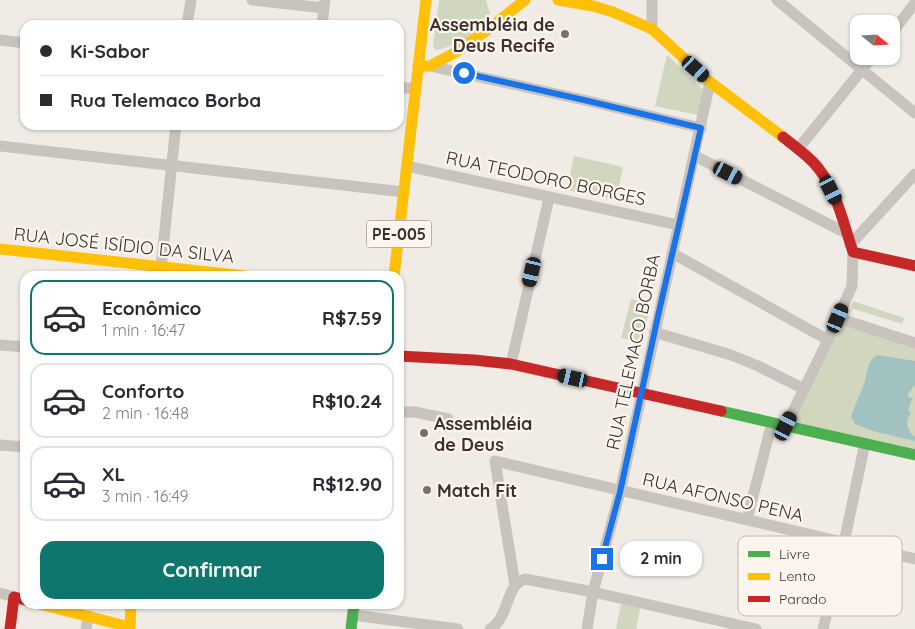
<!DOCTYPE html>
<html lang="pt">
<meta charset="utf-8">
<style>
:root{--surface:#fff;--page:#f7f7f7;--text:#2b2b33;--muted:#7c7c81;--line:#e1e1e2;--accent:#0f766e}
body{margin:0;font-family:Quicksand,sans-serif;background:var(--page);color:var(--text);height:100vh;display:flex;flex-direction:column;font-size:19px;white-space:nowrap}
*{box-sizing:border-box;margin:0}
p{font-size:16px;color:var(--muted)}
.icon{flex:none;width:28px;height:28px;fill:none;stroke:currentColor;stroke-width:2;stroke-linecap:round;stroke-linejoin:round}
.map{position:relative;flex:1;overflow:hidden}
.side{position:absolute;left:20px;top:271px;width:384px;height:338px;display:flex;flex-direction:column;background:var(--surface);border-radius:15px;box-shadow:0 1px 4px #0004}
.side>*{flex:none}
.banner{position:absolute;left:20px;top:20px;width:384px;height:110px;border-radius:15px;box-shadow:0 1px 4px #0004;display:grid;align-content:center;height:110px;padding:0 20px;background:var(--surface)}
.needle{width:32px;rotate:108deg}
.controls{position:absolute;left:850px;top:15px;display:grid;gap:10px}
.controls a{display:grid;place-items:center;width:50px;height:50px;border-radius:10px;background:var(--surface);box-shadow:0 1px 4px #0004;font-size:25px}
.end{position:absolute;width:22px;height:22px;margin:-11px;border:6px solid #1a73e8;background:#fff;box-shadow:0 0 0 2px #fff}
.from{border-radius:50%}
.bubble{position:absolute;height:35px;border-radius:15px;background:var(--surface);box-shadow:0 1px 4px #0004;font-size:16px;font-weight:800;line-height:35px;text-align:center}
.car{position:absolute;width:15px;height:30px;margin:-15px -8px;border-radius:6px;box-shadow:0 0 4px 1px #0007;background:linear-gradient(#222 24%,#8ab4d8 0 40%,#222 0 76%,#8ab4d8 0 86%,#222 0)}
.banner b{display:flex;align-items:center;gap:18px;height:48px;font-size:19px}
.banner b+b{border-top:1px solid var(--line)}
.banner i{width:12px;height:12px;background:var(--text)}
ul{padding:9px 0 0;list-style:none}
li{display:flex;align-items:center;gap:15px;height:75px;margin:0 10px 8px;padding:0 10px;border:2px solid var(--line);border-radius:15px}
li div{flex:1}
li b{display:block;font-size:19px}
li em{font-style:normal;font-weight:800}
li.current{border-color:var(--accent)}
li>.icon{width:45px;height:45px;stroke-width:1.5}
.primary-button{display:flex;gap:10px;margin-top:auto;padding:10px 20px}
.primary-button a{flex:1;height:58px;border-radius:15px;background:var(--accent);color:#fff;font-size:20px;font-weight:800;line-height:58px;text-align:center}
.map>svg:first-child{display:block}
.green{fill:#d1d6bf}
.water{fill:#a1c2c1}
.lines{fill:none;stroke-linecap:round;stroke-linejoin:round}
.street{stroke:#c9c3be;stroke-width:11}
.fast{stroke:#4caf50;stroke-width:11}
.slow{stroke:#ffc107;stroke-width:11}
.jam{stroke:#c62828;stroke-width:11}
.route{stroke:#1a73e8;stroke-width:6}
.poi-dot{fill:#7a716c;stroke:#fbf5ee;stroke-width:2}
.labels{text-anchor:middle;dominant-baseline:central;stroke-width:4.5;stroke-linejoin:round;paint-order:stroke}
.shield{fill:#fbf5ee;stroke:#756b66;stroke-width:1}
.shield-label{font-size:16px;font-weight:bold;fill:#3b302b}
.poi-label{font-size:18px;font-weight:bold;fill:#3b302b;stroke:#fbf5ee;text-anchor:start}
.street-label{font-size:18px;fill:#3b302b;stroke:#fbf5ee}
.key{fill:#fbf5ee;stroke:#c1bab4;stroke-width:1}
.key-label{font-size:14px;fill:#3b302b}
</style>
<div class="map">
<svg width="915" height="629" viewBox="0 0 915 629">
<rect width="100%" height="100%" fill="#f0ebe5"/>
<g class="green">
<path d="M 439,0 L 486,0 L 492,21 C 475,34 457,46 436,50 L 433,47 Z"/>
<path d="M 667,55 L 703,90 L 698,115 L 655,106 Z"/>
<path d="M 574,156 L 623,167 L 616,200 L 567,190 Z"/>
<path d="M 631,299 L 651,304 L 641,343 L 621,338 Z"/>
<path d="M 853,301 L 904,318 L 902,324 L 851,308 Z"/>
<path d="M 840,323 L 915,348 L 915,451 L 792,424 Z"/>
<path d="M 621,604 L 640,608 L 636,629 L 616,629 Z"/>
</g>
<path class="water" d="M 877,355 L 915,361 L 915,384 L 907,396 L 911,398 L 913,397 L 908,410 L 911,413 C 905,422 906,424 912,435 L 915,437 L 915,441 L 873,431 L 855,424 L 851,416 L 864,384 L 869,364 L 873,358 Z"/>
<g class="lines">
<g class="street">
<path d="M 252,0 L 324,8"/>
<path d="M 777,0 L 915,113"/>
<path d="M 187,25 L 191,0"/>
<path d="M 322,25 L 325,0"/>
<path d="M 652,29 L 652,0"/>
<path d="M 891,34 L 915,3"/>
<path d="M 0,40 L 25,43"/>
<path d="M 430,66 L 584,100 L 701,128"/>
<path d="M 399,87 L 415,89"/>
<path d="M 0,146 L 404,192"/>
<path d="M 798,149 L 873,56"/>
<path d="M 695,156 L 846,233"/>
<path d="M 407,166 L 679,225"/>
<path d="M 850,245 L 915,174"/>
<path d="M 672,253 L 828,340"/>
<path d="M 161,267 L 176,125"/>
<path d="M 838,318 L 915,343"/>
<path d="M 654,332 L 731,355 L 758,366 L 804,389"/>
<path d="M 0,345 L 25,347"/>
<path d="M 511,364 L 549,198"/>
<path d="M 399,412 L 415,412 L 448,419"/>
<path d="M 786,426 L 828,340 L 852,286 L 853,252"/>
<path d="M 0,445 L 25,447"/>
<path d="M 747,519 L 772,423"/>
<path d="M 515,585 L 495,461 L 915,559"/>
<path d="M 0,593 L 14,597"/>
<path d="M 353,615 L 458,629"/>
<path d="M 86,629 L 88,616"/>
<path d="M 490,629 C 510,617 505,585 525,579 L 593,592 L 756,629"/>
<path d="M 587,629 L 593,592 L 620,492 L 710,82"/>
<path d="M 823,629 L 844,543 L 865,443"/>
</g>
<g class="fast">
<path d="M 721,411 L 915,455"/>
<path d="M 351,629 L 354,604"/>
</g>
<g class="slow">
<path d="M 558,0 L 593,6 L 613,12 L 652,29 L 710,82 L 783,137"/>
<path d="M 418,66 L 430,66 L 456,52 L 486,31 L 525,0"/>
<path d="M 0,249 L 245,276"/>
<path d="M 394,276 L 426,0"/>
<path d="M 39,604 L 130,627 L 131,604"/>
</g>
<g class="jam">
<path d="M 783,137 C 793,145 804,153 813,162 C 836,186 843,222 853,252 L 915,266"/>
<path d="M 399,356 L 474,360 L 511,364 L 721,411"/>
<path d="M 10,629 L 14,597 L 25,600"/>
</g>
</g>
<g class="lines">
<path class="route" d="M 464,73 L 584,100 L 701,128 L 658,316 L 620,492 L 602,559"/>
</g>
<g class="poi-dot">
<circle cx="565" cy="34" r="5"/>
<circle cx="424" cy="433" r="5"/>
<circle cx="427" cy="490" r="5"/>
</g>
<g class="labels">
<rect class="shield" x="366.5" y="220.5" width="65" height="27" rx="4"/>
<g class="shield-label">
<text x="399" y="234">PE-005</text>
</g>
<g class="poi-label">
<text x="555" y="24" text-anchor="end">Assembléia de<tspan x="555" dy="21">Deus Recife</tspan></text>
<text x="434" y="423">Assembléia<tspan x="434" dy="21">de Deus</tspan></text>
<text x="437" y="490">Match Fit</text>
</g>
<g class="street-label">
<text transform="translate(546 178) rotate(12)">RUA TEODORO BORGES</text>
<text transform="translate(124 245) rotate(6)">RUA JOSÉ ISÍDIO DA SILVA</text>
<text transform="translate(633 352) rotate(-78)">RUA TELEMACO BORBA</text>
<text transform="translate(723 497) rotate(13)">RUA AFONSO PENA</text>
</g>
</g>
<rect x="738" y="536" width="164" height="80" rx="8" class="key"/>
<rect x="748" y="551" width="22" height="6" fill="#4caf50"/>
<rect x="748" y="573" width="22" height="7" fill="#ffc107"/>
<rect x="748" y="596" width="22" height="6" fill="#c62828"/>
<g class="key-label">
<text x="779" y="559">Livre</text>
<text x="779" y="581">Lento</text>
<text x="779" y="604">Parado</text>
</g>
</svg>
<div class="controls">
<a><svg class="needle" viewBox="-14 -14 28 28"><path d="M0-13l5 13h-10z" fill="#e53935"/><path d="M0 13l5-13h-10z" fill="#7c7c81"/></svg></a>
</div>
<i class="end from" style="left:464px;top:73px"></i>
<i class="end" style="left:602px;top:559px"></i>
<div class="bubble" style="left:620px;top:541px;width:82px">2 min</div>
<i class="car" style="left:696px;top:69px;rotate:132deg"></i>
<i class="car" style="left:728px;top:173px;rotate:117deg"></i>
<i class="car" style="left:831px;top:190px;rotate:153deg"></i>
<i class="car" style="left:532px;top:272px;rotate:193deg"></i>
<i class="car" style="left:838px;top:318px;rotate:23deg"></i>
<i class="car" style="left:573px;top:378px;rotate:283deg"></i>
<i class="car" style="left:786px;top:426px;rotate:26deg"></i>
<div class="banner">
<b><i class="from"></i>Ki-Sabor</b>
<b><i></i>Rua Telemaco Borba</b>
</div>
<section class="side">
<ul>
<li class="current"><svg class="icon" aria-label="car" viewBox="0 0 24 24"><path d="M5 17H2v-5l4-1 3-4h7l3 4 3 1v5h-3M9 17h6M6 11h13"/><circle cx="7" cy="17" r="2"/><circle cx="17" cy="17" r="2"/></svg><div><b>Econômico</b><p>1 min · 16:47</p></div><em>R$7.59</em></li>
<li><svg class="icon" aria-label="car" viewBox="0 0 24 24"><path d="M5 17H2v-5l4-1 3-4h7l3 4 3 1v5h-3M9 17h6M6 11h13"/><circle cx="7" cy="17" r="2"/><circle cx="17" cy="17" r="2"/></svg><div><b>Conforto</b><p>2 min · 16:48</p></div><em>R$10.24</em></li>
<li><svg class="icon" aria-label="car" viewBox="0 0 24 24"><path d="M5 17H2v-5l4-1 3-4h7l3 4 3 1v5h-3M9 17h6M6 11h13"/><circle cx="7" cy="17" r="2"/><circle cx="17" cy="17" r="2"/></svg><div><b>XL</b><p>3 min · 16:49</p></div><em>R$12.90</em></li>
</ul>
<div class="primary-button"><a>Confirmar</a></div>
</section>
</div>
